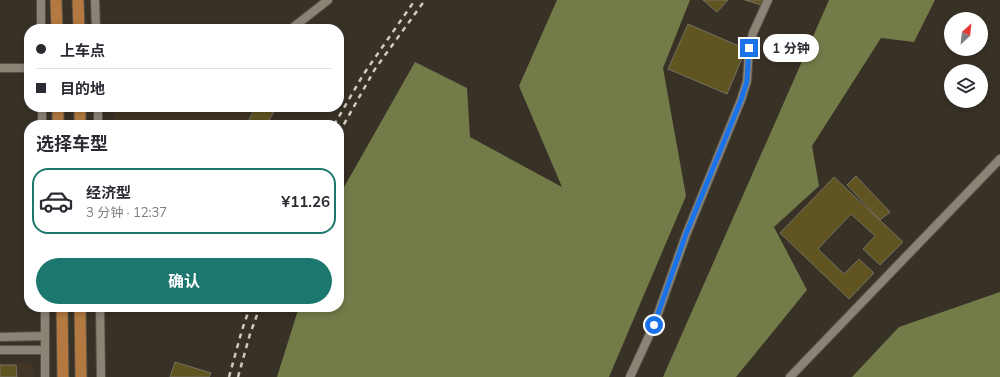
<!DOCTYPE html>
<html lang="zh">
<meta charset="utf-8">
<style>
:root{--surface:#fff;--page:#f2f2f3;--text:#2b2b33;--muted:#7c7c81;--line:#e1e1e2;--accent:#1c776e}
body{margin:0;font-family:Mulish,"Noto Sans SC",sans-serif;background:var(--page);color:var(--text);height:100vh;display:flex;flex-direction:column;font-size:15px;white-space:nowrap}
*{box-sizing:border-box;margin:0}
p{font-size:13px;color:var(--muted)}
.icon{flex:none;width:22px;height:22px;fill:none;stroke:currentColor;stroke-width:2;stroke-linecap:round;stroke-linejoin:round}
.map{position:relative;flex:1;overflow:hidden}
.side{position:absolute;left:24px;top:120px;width:320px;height:192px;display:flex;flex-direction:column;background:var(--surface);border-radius:16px;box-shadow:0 2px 6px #0003}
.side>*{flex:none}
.hud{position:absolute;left:24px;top:24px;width:320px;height:88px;border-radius:16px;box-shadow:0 2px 6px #0003;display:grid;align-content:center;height:88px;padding:0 12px;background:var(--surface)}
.needle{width:26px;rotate:27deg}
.tools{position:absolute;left:944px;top:12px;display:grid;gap:8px}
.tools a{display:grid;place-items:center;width:44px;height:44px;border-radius:50%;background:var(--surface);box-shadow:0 2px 6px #0003;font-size:20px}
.end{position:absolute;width:18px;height:18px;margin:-9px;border:5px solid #1a73e8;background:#fff;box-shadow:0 0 0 2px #fff}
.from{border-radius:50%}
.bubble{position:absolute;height:28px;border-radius:14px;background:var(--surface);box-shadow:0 2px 6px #0003;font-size:13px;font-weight:700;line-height:28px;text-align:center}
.hud b{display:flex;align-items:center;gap:14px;height:38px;font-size:15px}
.hud b+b{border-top:1px solid var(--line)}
.hud i{width:10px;height:10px;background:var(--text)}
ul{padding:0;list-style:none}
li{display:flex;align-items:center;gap:12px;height:66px;margin:0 8px 6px;padding:0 4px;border:2px solid var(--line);border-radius:16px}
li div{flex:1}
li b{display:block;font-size:15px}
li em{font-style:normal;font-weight:700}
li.current{border-color:var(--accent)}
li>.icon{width:36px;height:36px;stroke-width:1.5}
h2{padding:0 12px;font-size:18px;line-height:48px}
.button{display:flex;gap:8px;margin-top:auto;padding:8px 12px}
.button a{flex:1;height:46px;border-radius:24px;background:var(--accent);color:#fff;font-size:16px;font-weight:700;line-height:46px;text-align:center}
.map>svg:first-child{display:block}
.built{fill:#413625}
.water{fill:#737c49}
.building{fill:#605521;stroke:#747163}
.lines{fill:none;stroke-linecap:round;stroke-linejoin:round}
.minor-casing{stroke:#565046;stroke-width:10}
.major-casing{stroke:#565046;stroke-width:13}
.minor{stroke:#8b8376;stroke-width:8}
.major{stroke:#b37940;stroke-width:11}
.rail{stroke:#cfcac2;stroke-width:2.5;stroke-dasharray:5 5;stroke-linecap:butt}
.route{stroke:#1a73e8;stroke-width:5}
</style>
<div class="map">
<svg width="1000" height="377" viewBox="0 0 1000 377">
<rect width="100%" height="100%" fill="#383126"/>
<g class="built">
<path d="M 114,107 L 271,107 L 264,125 L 115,125 Z"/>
<rect x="0" y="363" width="33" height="14"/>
</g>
<g class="water">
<path d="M 557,0 L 690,0 L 663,68 L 686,196 L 609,377 L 277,377 L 299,307 L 339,307 L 339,196 L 415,62 L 467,88 L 470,137 L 562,187 L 519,86 Z"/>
<path d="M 829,0 L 935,0 L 914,42 L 881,38 L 812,146 L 819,186 L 774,227 L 807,290 L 736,377 L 663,377 Z"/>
<path d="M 1000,292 L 1000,377 L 852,377 L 899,327 Z"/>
</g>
<g class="building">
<path d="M 703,0 L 728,0 L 717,12 Z"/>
<path d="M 745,0 L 763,0 L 761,5 Z"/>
<path d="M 688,24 L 746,49 L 727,94 L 668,69 Z"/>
<path d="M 256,107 L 277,107 L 266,125 L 246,125 Z"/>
<path d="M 856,176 L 890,212 L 880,220 L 847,185 Z"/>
<path d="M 834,177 L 903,242 L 880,265 L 863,249 L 875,236 L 851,214 L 818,249 L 844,274 L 859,259 L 874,273 L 849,299 L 780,233 Z"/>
<path d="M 175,362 L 211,373 L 209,377 L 170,377 Z"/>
<path d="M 0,365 L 16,365 L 17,377 L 0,377 Z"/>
</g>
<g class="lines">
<defs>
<g id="minor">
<path d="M 41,0 L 41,29"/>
<path d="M 95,0 L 96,29"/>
<path d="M 291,29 L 328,0"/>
<path d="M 0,68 L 29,68"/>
<path d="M 42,107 L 42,125"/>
<path d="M 98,107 L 98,125"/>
<path d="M 45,307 L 45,377"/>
<path d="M 100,307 L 101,377"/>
<path d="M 0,337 L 45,336"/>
<path d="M 0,350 L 45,350"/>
<path d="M 630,377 L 654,325 L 686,235 L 741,100 L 747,81 L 749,48 L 753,33 L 768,0"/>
<path d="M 790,377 L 1000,159"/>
</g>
<g id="major">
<path d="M 56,0 L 57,29"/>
<path d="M 78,0 L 79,29"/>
<path d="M 58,107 L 58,125"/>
<path d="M 80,125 L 80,107"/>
<path d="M 62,307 L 63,377"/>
<path d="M 80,307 L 81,377"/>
</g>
</defs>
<use href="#minor" class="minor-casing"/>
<use href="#major" class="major-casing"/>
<use href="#minor" class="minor"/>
<use href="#major" class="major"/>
<g class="rail">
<path d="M 334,125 L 363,75 L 415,0"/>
<path d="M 339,133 L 375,69 L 425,0"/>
<path d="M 229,377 L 242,330 L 250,307"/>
<path d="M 238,377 L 250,334 L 260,307"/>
</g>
</g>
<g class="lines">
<path class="route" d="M 654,325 L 686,234 L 741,100 L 747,81 L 749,48"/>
</g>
</svg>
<div class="tools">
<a><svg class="needle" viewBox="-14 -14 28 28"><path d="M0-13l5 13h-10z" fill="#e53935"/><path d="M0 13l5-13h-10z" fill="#7c7c81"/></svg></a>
<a><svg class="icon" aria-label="layers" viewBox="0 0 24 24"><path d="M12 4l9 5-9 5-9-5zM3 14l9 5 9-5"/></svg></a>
</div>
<i class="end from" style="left:654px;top:325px"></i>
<i class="end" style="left:749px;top:48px"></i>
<div class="bubble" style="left:763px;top:34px;width:56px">1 分钟</div>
<div class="hud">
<b><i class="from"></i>上车点</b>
<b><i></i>目的地</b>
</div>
<section class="side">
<h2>选择车型</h2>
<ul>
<li class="current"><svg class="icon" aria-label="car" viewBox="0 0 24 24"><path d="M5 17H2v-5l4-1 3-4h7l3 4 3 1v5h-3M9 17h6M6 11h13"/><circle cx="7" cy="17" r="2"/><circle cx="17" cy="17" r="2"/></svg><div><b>经济型</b><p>3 分钟 · 12:37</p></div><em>¥11.26</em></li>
</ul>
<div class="button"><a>确认</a></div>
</section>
</div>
